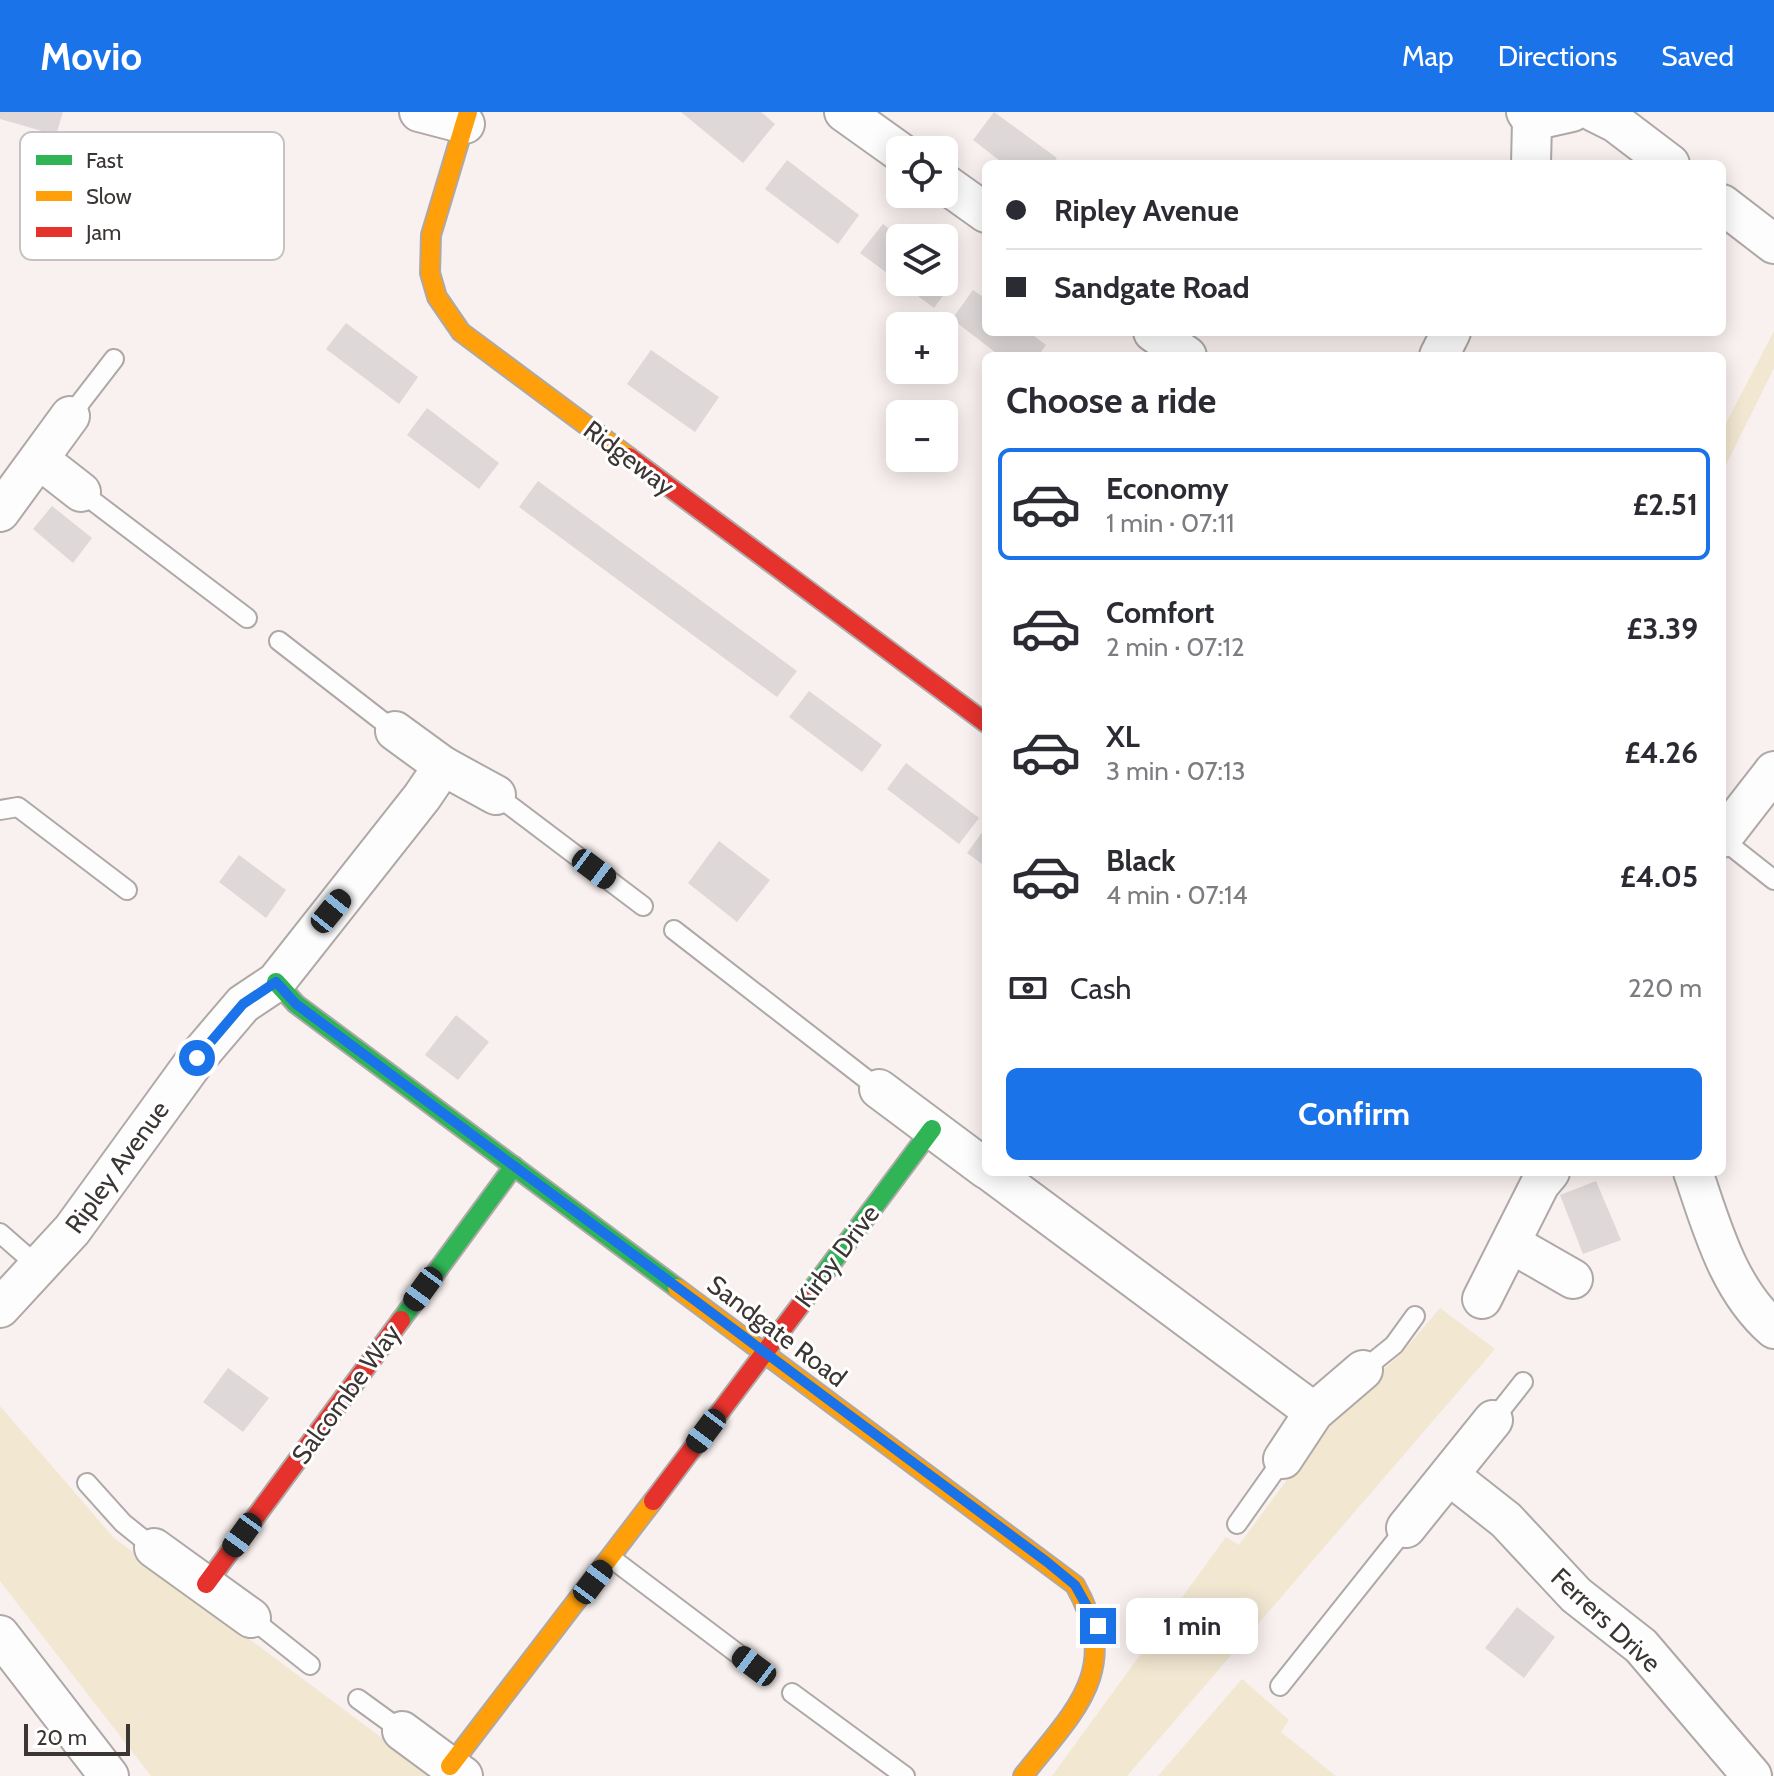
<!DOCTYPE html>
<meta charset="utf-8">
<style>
:root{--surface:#fff;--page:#f7f7f7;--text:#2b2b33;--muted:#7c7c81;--line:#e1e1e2;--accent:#1a73e8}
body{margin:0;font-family:Cabin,sans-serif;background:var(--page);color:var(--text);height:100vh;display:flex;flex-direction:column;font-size:30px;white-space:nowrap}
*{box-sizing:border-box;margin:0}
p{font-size:26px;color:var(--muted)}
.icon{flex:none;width:44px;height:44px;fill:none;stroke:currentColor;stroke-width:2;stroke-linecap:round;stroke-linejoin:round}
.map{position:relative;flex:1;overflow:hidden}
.side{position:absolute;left:982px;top:240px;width:744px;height:824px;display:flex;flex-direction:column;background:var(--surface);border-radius:12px;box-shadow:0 4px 20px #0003}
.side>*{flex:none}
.banner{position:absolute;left:982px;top:48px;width:744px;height:176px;border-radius:12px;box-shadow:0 4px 20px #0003;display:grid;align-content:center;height:176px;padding:0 24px;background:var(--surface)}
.controls{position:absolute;left:886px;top:24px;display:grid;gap:16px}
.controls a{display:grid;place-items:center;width:72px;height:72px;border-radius:12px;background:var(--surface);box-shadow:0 4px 20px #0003;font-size:40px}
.scale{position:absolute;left:24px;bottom:20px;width:106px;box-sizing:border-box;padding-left:8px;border:4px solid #3b3534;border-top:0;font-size:22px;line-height:28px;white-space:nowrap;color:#3b3534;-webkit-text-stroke:6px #fff;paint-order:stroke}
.end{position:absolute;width:36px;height:36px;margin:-18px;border:10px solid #1a73e8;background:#fff;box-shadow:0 0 0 4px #fff}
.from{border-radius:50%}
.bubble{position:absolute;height:56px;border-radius:12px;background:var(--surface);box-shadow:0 4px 20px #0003;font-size:26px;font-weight:700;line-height:56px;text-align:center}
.car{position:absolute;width:24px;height:48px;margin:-24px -12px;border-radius:10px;box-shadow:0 0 6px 2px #0007;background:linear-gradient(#222 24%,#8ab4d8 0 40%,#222 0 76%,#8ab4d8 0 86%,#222 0)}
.banner b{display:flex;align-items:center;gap:28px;height:76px;font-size:30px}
.banner b+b{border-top:2px solid var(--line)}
.banner i{width:20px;height:20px;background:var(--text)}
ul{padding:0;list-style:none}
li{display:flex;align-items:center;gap:24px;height:112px;margin:0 16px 12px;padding:0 8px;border:4px solid transparent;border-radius:12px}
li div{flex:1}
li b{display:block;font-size:30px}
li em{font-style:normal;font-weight:700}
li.on{border-color:var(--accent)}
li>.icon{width:72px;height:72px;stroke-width:1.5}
h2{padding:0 24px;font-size:36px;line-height:96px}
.pay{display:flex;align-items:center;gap:20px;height:88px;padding:0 24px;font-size:30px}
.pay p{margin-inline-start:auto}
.cta{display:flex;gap:16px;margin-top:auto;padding:16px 24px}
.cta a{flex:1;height:92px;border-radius:12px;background:var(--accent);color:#fff;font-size:32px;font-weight:700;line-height:92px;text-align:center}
header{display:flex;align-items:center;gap:48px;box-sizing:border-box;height:112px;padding:0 40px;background:var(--accent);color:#fff}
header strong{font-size:38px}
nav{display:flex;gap:44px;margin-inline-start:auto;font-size:28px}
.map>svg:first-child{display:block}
.green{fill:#f2e7d1}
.building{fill:#ded8d8}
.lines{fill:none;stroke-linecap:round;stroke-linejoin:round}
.lane-casing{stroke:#aea8a6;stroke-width:22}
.street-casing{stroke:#aea8a6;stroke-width:42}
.fast-casing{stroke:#aea8a6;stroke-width:22}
.slow-casing{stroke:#aea8a6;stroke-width:22}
.jam-casing{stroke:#aea8a6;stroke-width:22}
.lane{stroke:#fefdfd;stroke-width:18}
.street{stroke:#fefdfd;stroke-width:38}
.fast{stroke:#30b455;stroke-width:18}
.slow{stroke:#ff9f0a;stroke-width:18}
.jam{stroke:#e5322d;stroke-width:18}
.route{stroke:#1a73e8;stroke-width:10}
.labels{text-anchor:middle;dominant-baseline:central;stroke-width:6;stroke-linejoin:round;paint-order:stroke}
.street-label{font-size:26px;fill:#3b3534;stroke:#fff}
.key{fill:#fff;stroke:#c4c2c2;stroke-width:2}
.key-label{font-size:22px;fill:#3b3534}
</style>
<header>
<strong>Movio</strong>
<nav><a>Map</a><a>Directions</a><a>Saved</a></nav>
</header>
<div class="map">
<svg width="1774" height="1664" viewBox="0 0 1774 1664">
<rect width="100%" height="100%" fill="#f9f1ef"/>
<g class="green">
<path d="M 1774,219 L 1774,256 L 1722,361 L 1722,319 Z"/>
<path d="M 1440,1196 L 1495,1237 L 1127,1664 L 1052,1664 L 1226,1425 L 1239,1433 L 1342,1293 L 1400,1243 Z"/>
<path d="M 0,1294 L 114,1426 L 433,1664 L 151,1664 L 0,1469 Z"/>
<path d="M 1242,1567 L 1289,1608 L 1281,1620 L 1336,1664 L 1158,1664 Z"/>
</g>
<g class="building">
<path d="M 0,0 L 63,0 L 56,23 L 0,7 Z"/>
<path d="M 681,0 L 761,0 L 775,12 L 743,51 Z"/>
<path d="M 994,0 L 1057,46 L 1052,52 L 1004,52 L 973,28 Z"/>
<path d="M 787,48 L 859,103 L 838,132 L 765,77 Z"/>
<path d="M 883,112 L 900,126 L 900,170 L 944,170 L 944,159 L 955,167 L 934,196 L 860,141 Z"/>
<path d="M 973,178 L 986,187 L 986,220 L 1029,220 L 1046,233 L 1038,244 L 1000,244 L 952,207 Z"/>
<path d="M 346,211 L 418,265 L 399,292 L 326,237 Z"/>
<path d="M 651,238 L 719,285 L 695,320 L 627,272 Z"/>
<path d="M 427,296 L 499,351 L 479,377 L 407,323 Z"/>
<path d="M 538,369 L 797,559 L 777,585 L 519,395 Z"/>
<path d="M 52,394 L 92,426 L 73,451 L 33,417 Z"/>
<path d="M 809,579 L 882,633 L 862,660 L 789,605 Z"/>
<path d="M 906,651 L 979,706 L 959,732 L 887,677 Z"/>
<path d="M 986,715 L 986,755 L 967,741 Z"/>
<path d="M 719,729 L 770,768 L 737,810 L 688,771 Z"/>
<path d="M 239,743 L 286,778 L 266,806 L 219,770 Z"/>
<path d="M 456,903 L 489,930 L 458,968 L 425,943 Z"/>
<path d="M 1596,1069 L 1621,1128 L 1583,1142 L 1560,1083 Z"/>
<path d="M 228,1256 L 269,1286 L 243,1320 L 203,1290 Z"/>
<path d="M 1517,1495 L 1555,1525 L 1524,1566 L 1485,1536 Z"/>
</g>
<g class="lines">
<defs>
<g id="lane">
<path d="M 70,304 L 114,247"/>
<path d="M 81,380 L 247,506"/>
<path d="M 279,529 L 395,619"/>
<path d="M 496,683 L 643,794"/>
<path d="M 0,698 L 18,695 L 127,778"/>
<path d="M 1722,727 L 1774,768"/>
<path d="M 674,818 L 879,977"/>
<path d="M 0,1121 L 40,1156"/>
<path d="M 1363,1258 L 1394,1233 L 1415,1204"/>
<path d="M 1493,1308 L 1523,1270"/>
<path d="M 87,1371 L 123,1411 L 154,1436"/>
<path d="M 1237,1412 L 1283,1347"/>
<path d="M 611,1446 L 754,1554"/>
<path d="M 251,1506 L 310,1553"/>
<path d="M 1280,1574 L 1406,1416"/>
<path d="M 792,1581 L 905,1664"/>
<path d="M 358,1587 L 402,1619"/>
</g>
<g id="street">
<path d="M 419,0 L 465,12"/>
<path d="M 844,0 L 900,40"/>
<path d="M 1526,0 L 1532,9 L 1572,0"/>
<path d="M 1594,0 L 1616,11 L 1670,52"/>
<path d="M 1531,52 L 1532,9"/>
<path d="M 944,71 L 986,101"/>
<path d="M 1722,92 L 1774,132"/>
<path d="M 1153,220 L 1187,244"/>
<path d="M 1439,244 L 1451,220"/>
<path d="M 40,348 L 81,380"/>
<path d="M 0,400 L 70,304"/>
<path d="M 395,619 L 443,654 L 496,683"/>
<path d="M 1722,726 L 1774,659"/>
<path d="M 879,977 L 986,1057"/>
<path d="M 991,1060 L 1314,1300"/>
<path d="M 1693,1060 C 1712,1115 1728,1177 1774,1217"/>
<path d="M 1512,1132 L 1573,1167"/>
<path d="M 1482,1187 L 1540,1072 L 1550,1060"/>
<path d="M 0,1196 L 72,1118 L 197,946 L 243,892 L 276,870 L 422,685 L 443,654"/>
<path d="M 1283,1347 L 1314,1300 L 1363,1258"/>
<path d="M 1450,1364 L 1506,1408 L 1576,1483 L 1641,1534 L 1752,1664"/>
<path d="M 1406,1416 L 1493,1308"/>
<path d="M 154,1436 L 251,1506"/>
<path d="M 0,1523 L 109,1664"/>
<path d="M 402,1619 L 463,1664"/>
</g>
<g id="fast">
<path d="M 276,870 L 296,892 L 677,1176"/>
<path d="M 805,1187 L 932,1017"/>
<path d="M 401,1208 L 514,1054"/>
</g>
<g id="slow">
<path d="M 468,0 L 431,123 L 430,161 L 437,185 L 461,220 L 629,345"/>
<path d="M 677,1176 L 1075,1473 C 1123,1558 1075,1598 1023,1664"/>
<path d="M 450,1654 L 653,1389"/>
</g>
<g id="jam">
<path d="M 629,345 L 986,611"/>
<path d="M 653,1389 L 805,1187"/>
<path d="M 206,1472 L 401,1208"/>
</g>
</defs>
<use href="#lane" class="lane-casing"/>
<use href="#street" class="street-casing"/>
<use href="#fast" class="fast-casing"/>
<use href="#slow" class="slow-casing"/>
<use href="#jam" class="jam-casing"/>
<use href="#lane" class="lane"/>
<use href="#street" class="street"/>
<use href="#fast" class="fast"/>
<use href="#slow" class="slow"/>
<use href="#jam" class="jam"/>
</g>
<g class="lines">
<path class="route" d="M 197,946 L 243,892 L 276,870 L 296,892 L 1047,1450 L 1075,1473 L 1098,1514"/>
</g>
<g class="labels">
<g class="street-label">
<text transform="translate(629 346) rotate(37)">Ridgeway</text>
<text transform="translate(117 1055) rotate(-54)">Ripley Avenue</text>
<text transform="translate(837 1144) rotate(-53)">Kirby Drive</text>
<text transform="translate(777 1219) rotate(37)">Sandgate Road</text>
<text transform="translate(346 1282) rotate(-54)">Salcombe Way</text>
<text transform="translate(1606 1508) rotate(43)">Ferrers Drive</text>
</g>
</g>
<rect x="20" y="20" width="264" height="128" rx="12" class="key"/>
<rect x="36" y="43" width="36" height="10" fill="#30b455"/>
<rect x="36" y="79" width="36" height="10" fill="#ff9f0a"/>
<rect x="36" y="115" width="36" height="10" fill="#e5322d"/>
<g class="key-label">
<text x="86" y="56">Fast</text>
<text x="86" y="92">Slow</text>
<text x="86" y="128">Jam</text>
</g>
</svg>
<div class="controls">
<a><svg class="icon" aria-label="locate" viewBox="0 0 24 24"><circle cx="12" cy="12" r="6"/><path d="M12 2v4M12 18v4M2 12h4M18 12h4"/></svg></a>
<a><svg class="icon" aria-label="layers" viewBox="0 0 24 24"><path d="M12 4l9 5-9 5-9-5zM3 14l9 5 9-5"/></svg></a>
<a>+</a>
<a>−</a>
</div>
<div class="scale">20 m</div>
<i class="end from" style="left:197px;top:946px"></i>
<i class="end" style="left:1098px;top:1514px"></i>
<div class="bubble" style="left:1126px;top:1486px;width:132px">1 min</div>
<i class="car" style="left:594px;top:757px;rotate:127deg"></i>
<i class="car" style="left:331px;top:799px;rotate:39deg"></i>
<i class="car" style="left:423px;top:1177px;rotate:216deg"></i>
<i class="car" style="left:706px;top:1319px;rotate:217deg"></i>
<i class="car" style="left:242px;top:1423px;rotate:216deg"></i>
<i class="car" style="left:593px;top:1470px;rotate:37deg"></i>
<i class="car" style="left:754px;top:1554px;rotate:307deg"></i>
<div class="banner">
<b><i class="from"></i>Ripley Avenue</b>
<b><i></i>Sandgate Road</b>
</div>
<section class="side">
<h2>Choose a ride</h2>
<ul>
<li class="on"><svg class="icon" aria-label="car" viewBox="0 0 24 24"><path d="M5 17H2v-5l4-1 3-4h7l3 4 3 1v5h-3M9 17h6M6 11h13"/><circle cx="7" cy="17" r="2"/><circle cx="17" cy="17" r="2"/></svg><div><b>Economy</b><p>1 min · 07:11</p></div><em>£2.51</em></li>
<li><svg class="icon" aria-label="car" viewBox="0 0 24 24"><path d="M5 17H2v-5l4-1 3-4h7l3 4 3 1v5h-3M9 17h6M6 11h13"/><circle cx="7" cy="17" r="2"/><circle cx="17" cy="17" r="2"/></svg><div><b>Comfort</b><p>2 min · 07:12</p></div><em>£3.39</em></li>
<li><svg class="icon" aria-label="car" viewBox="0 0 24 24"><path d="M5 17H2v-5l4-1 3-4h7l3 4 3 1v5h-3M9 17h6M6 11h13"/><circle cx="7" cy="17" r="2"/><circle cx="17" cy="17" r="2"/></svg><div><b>XL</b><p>3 min · 07:13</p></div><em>£4.26</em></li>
<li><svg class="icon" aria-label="car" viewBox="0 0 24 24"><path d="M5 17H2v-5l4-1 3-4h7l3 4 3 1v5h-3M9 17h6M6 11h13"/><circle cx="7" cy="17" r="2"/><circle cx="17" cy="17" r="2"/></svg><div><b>Black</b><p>4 min · 07:14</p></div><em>£4.05</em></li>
</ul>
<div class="pay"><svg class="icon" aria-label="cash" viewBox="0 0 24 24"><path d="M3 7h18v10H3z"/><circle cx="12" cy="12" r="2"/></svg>Cash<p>220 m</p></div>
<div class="cta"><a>Confirm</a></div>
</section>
</div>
